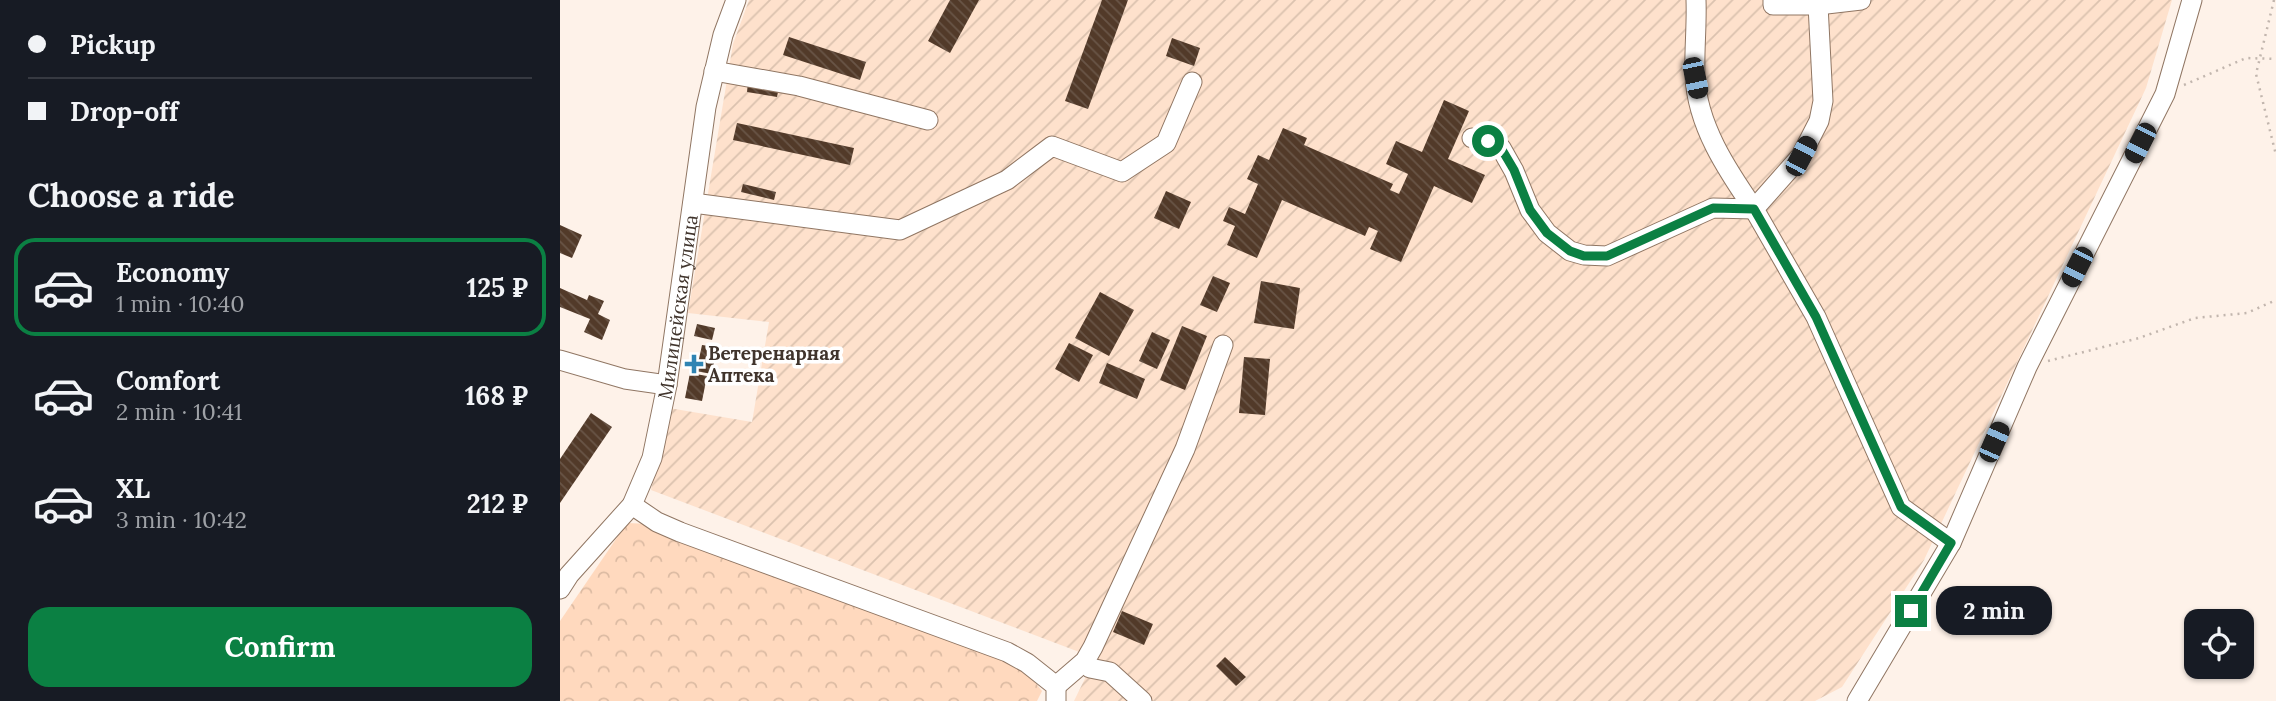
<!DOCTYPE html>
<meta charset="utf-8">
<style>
:root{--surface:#171b24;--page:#242831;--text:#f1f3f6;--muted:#9ea1a6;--line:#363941;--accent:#0b8043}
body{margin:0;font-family:Lora,serif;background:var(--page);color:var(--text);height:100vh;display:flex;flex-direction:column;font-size:26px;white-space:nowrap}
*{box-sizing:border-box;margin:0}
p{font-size:23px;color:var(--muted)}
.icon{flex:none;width:38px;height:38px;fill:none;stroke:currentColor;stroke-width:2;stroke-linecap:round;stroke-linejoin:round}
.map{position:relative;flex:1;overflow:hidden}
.sheet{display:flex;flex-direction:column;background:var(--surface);width:560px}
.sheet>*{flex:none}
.banner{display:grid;align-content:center;height:154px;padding:0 28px;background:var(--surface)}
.controls{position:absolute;left:1624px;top:609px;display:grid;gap:14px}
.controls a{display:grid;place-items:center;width:70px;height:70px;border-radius:14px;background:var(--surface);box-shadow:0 2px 5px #0004;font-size:35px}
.end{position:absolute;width:32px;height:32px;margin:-16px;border:9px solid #0b8043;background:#fff;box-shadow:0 0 0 4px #fff}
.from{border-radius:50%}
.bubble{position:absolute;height:49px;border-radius:21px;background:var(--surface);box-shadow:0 2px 5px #0004;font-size:23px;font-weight:700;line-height:49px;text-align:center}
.car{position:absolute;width:21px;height:42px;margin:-21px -10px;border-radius:9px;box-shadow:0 0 5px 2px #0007;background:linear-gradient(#222 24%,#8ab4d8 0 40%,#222 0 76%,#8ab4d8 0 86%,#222 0)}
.banner b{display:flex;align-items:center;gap:24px;height:66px;font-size:26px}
.banner b+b{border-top:2px solid var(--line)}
.banner i{width:18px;height:18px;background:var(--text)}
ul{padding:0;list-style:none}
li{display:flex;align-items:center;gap:21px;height:98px;margin:0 14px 10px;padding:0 14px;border:4px solid transparent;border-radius:21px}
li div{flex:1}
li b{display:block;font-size:26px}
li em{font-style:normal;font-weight:700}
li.active{border-color:var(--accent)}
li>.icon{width:63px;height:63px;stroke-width:1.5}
h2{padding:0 28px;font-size:32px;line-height:84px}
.action{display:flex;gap:14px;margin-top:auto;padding:14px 28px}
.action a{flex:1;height:80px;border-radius:21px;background:var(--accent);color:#fff;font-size:28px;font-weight:700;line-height:80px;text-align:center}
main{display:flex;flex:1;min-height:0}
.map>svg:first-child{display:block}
.industrial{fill:url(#industrial-furrows)}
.forest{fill:url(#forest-crowns)}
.building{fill:url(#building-back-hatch)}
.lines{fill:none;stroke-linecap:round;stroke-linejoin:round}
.minor-casing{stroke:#907663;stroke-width:21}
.path{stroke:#c2b6ae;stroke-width:2.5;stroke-dasharray:2 5;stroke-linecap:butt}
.minor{stroke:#fff;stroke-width:19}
.route{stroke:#0b8043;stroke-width:9}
.poi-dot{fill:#2f84b3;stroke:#fff;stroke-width:2.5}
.labels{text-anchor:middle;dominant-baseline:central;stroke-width:7;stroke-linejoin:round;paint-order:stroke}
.street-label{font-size:19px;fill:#40342c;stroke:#fff}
.poi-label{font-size:19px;font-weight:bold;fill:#40342c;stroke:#fff;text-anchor:start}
</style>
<main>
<section class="sheet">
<div class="banner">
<b><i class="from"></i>Pickup</b>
<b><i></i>Drop-off</b>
</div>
<h2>Choose a ride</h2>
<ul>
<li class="active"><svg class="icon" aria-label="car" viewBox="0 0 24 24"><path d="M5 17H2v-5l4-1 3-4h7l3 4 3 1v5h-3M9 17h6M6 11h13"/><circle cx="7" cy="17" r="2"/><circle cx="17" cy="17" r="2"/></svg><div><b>Economy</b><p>1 min · 10:40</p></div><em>125 ₽</em></li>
<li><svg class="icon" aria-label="car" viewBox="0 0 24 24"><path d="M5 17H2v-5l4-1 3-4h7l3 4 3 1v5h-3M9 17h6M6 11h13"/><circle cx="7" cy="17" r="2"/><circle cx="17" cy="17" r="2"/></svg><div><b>Comfort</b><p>2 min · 10:41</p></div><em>168 ₽</em></li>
<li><svg class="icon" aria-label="car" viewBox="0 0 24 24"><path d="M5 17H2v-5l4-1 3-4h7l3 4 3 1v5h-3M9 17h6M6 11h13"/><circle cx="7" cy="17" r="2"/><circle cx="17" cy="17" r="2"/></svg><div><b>XL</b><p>3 min · 10:42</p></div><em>212 ₽</em></li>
</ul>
<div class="action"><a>Confirm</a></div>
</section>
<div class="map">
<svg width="1716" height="701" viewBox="0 0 1716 701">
<defs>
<pattern id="industrial-furrows" width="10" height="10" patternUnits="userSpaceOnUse" patternTransform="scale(1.75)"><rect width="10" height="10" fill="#fee1cc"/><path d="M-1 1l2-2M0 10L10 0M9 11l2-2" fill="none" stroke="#dbc2af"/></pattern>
<pattern id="forest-crowns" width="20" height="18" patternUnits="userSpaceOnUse" patternTransform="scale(1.75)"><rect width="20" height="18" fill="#ffd9be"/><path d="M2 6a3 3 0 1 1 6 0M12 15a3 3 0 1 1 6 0" fill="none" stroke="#dcbba3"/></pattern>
<pattern id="building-back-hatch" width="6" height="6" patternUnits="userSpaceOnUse" patternTransform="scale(1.75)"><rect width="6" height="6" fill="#523a29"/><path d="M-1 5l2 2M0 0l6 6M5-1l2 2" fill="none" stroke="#695547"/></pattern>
</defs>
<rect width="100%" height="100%" fill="#fef2e9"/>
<path class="industrial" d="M 189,0 L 1612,0 L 1586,88 L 1364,560 L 1282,687 L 1255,701 L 514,701 L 535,658 L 91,490 L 109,408 L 192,422 L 209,322 L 128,313 L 173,44 Z"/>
<path class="forest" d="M 67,523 L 91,524 L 430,654 L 470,676 L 482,691 L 477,701 L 0,701 L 0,621 Z"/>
<g class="building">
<path d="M 390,0 L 419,0 L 390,53 L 368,41 Z"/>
<path d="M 542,0 L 568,0 L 528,109 L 505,101 Z"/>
<path d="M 229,37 L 306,62 L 300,80 L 223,55 Z"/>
<path d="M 612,38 L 640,48 L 634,66 L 606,56 Z"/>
<path d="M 188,82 L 219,87 L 217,97 L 187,92 Z"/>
<path d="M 884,100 L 909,111 L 888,159 L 925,175 L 912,203 L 874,186 L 841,262 L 810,249 L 818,231 L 809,227 L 805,236 L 722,200 L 697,258 L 667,245 L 675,226 L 663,221 L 669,207 L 685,214 L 698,184 L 687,179 L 698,155 L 709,160 L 723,128 L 747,138 L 744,145 L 833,184 L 830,190 L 839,194 L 848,174 L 826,164 L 836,141 L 862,152 Z"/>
<path d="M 177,123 L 294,148 L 290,165 L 173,140 Z"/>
<path d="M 183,184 L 216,192 L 214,200 L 181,192 Z"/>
<path d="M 606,191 L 631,202 L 619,229 L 594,218 Z"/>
<path d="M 0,225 L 22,235 L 12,258 L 0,253 Z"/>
<path d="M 653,276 L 670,283 L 657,312 L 640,305 Z"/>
<path d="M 701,281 L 740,288 L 734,329 L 694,323 Z"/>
<path d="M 0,288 L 27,300 L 29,295 L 44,301 L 38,314 L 50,320 L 42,340 L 24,332 L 30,319 L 0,307 Z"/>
<path d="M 540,292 L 574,310 L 549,356 L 515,338 Z"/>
<path d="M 137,324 L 155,328 L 152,340 L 134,336 Z"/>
<path d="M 622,326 L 647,336 L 625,390 L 600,380 Z"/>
<path d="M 592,332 L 610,340 L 597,369 L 579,361 Z"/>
<path d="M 509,343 L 533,355 L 519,382 L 495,369 Z"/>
<path d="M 142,345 L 157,347 L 152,374 L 130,370 L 132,358 L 139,359 Z"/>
<path d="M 684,357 L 710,359 L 705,415 L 679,413 Z"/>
<path d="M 547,363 L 585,379 L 577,399 L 539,383 Z"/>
<path d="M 130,373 L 147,376 L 142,401 L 125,398 Z"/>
<path d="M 31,413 L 52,427 L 0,503 L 0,459 Z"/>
<path d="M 562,611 L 593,624 L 584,645 L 553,632 Z"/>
<path d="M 665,657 L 686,677 L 676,686 L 656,666 Z"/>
</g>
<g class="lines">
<defs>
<g id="minor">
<path d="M 1136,0 C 1137,25 1134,51 1135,76 C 1137,125 1167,170 1194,209"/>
<path d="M 1213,0 L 1213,5 L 1258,5 L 1301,0"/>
<path d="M 1258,5 L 1263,101 L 1259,121 L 1241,156 L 1194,209 L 1256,317 L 1341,507 L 1391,543"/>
<path d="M 154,71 L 239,86 L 368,120"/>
<path d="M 912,138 L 928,141 L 941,148 L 954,171 L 970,210 L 987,233 L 1010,251 L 1024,255 L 1047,256 L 1153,208 L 1194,209"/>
<path d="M 133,203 L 340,230 L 447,180 L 492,146 L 562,172 L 606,143 L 632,82"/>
<path d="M 0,360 L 65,379 L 107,385"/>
<path d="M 72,505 L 97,522 L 120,532 L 447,652 L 467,663 L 496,686 L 496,701"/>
<path id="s1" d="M 0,589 L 9,575 L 72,505 L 92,458 L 107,385 L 146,107 L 163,35 L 176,0"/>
<path d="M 530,668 L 550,672 L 582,701"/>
<path d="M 496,686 L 525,661 L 533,647 L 625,449 L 663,345"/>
<path d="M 1297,701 L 1391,543 L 1467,367 L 1605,94 L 1632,0"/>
</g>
</defs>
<use href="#minor" class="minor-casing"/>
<g class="path">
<path d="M 1714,0 L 1696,74 L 1716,155"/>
<path d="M 1624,85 L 1686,58 L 1716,59"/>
<path d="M 1488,361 L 1579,338 L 1635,318 L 1687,313 L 1716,300"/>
</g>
<use href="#minor" class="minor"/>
</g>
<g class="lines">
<path class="route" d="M 928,141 L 941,148 L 954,170 L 970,210 L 987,233 L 1010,251 L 1024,256 L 1047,256 L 1153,208 L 1194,209 L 1256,317 L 1341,507 L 1391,543 L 1351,611"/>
</g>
<path class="poi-dot" d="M130.5 353.5h7v7h7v7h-7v7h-7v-7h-7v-7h7z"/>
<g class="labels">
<g class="street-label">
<text stroke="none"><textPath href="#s1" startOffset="315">Милицейская улица</textPath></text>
</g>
<g class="poi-label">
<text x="148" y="353">Ветеренарная<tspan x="148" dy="22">Аптека</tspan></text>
</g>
</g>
</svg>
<div class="controls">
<a><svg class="icon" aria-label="locate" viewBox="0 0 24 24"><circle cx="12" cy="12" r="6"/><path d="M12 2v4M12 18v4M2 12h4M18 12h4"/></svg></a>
</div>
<i class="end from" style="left:928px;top:141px"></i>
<i class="end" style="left:1351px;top:611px"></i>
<div class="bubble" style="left:1376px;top:586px;width:116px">2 min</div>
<i class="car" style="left:1135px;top:78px;rotate:168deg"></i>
<i class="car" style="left:1580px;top:143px;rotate:207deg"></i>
<i class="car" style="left:1241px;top:156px;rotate:28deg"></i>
<i class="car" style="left:1517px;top:267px;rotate:207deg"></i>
<i class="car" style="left:1434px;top:442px;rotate:24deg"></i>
</div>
</main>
